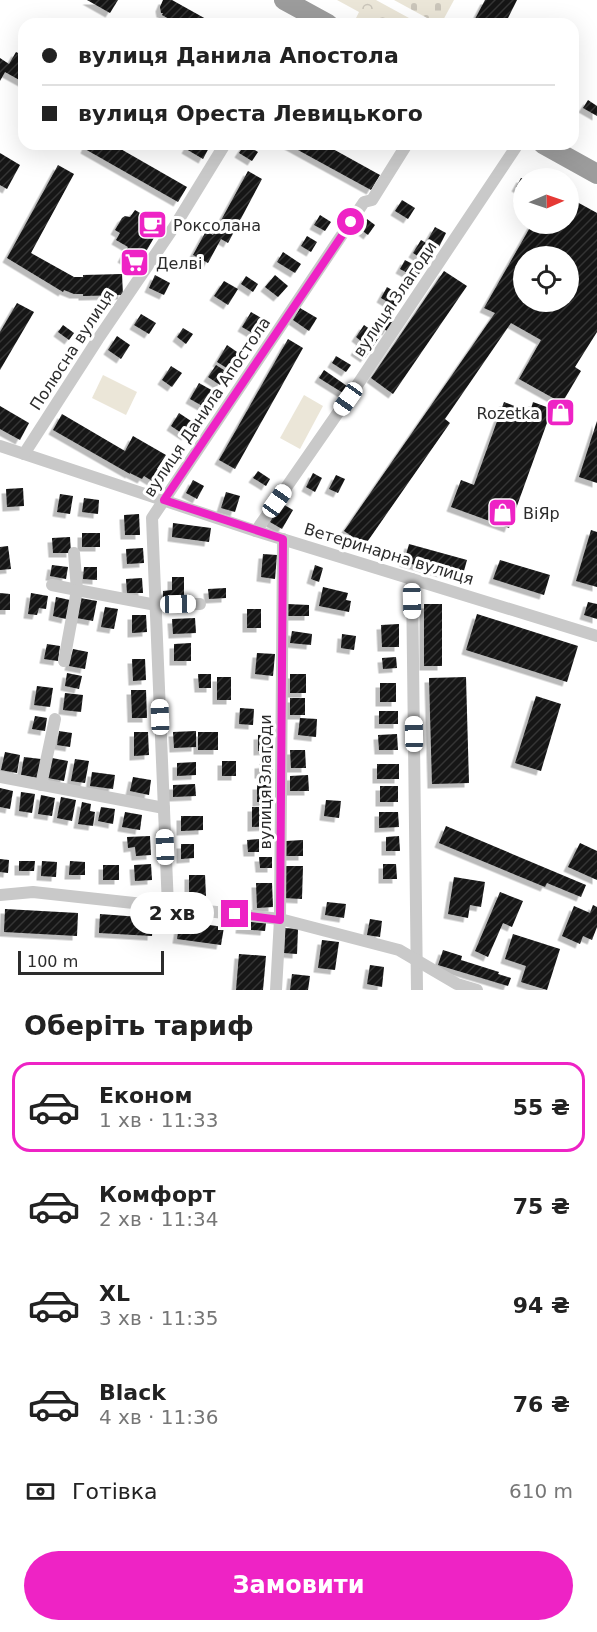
<!DOCTYPE html>
<html lang="uk">
<meta charset="utf-8">
<style>
:root{--surface:#fff;--page:#f6f6f6;--text:#222;--muted:#767676;--line:#e0e0e0;--accent:#ee23c5}
body{margin:0;font-family:"DejaVu Sans",sans-serif;background:var(--page);color:var(--text);height:100vh;display:flex;flex-direction:column;font-size:22px;white-space:nowrap}
*{box-sizing:border-box;margin:0}
p{font-size:20px;color:var(--muted)}
.icon{flex:none;width:33px;height:33px;fill:none;stroke:currentColor;stroke-width:2;stroke-linecap:round;stroke-linejoin:round}
.map{position:relative;height:990px;overflow:hidden}
.panel{display:flex;flex-direction:column;background:var(--surface);flex:1}
.panel>*{flex:none}
.top-card{position:absolute;left:18px;top:18px;width:561px;height:132px;border-radius:18px;box-shadow:0 6px 24px #0002;display:grid;align-content:center;height:132px;padding:0 24px;background:var(--surface)}
.needle{width:39px;rotate:88deg}
.controls{position:absolute;left:513px;top:168px;display:grid;gap:12px}
.controls a{display:grid;place-items:center;width:66px;height:66px;border-radius:50%;background:var(--surface);box-shadow:0 6px 24px #0002;font-size:30px}
.scale{position:absolute;left:18px;bottom:15px;width:146px;box-sizing:border-box;padding-left:6px;border:3px solid #2c2c2c;border-top:0;font-size:16px;line-height:21px;white-space:nowrap;color:#2c2c2c;-webkit-text-stroke:4px #fff;paint-order:stroke}
.end{position:absolute;width:27px;height:27px;margin:-14px;border:8px solid #ee23c5;background:#fff;box-shadow:0 0 0 3px #fff}
.from{border-radius:50%}
.bubble{position:absolute;height:42px;border-radius:21px;background:var(--surface);box-shadow:0 6px 24px #0002;font-size:20px;font-weight:700;line-height:42px;text-align:center}
.car{position:absolute;width:18px;height:36px;margin:-18px -9px;border-radius:8px;box-shadow:0 0 4px 2px #0007;background:linear-gradient(#fff 24%,#345 0 40%,#fff 0 76%,#345 0 86%,#fff 0)}
.top-card b{display:flex;align-items:center;gap:21px;height:57px;font-size:22px}
.top-card b+b{border-top:2px solid var(--line)}
.top-card i{width:15px;height:15px;background:var(--text)}
ul{padding:0;list-style:none}
li{display:flex;align-items:center;gap:18px;height:90px;margin:0 12px 9px;padding:0 12px;border:3px solid transparent;border-radius:18px}
li div{flex:1}
li b{display:block;font-size:22px}
li em{font-style:normal;font-weight:700}
li.active{border-color:var(--accent)}
li>.icon{width:54px;height:54px;stroke-width:1.5}
h2{padding:0 24px;font-size:27px;line-height:72px}
.pay{display:flex;align-items:center;gap:15px;height:66px;padding:0 24px;font-size:22px}
.pay p{margin-inline-start:auto}
.button{display:flex;gap:12px;margin-top:auto;padding:12px 24px}
.button a{flex:1;height:69px;border-radius:36px;background:var(--accent);color:#fff;font-size:24px;font-weight:700;line-height:69px;text-align:center}
.map>svg:first-child{display:block}
.forest{fill:url(#forest-crowns)}
.cemetery{fill:url(#cemetery-stones)}
.park{fill:#ebe6d8}
.building{fill:url(#building-hatch);fill-rule:evenodd;filter:url(#shadow)}
.lines{fill:none;stroke-linecap:round;stroke-linejoin:round}
.minor{stroke:#c9c9c9;stroke-width:12}
.trunk{stroke:#9c9c9c;stroke-width:20}
.route{stroke:#ee23c5;stroke-width:8}
.labels{text-anchor:middle;dominant-baseline:central;stroke-width:6;stroke-linejoin:round;paint-order:stroke}
.poi-label{font-size:16px;fill:#2c2c2c;stroke:#fff;text-anchor:start}
.street-label{font-size:16px;fill:#2c2c2c;stroke:#fff}
</style>
<div class="map">
<svg width="597" height="990" viewBox="0 0 597 990">
<defs>
<pattern id="forest-crowns" width="20" height="18" patternUnits="userSpaceOnUse" patternTransform="scale(1.5)"><rect width="20" height="18" fill="#ebe6d8"/><path d="M2 6a3 3 0 1 1 6 0M12 15a3 3 0 1 1 6 0" fill="none" stroke="#cac5ba"/></pattern>
<pattern id="cemetery-stones" width="16" height="16" patternUnits="userSpaceOnUse" patternTransform="scale(1.5)"><rect width="16" height="16" fill="#ebe6d8"/><path d="M2 7V4a2 2 0 0 1 4 0v3zM10 15v-3a2 2 0 0 1 4 0v3z" fill="#cac5ba"/></pattern>
<pattern id="building-hatch" width="6" height="6" patternUnits="userSpaceOnUse" patternTransform="scale(1.5)"><rect width="6" height="6" fill="#131313"/><path d="M-1 1l2-2M0 6l6-6M5 7l2-2" fill="none" stroke="#363636"/></pattern>
<filter id="shadow"><feDropShadow dx="-4.5" dy="4.5" stdDeviation="0" flood-color="#0004"/></filter>
</defs>
<rect width="100%" height="100%" fill="#fff"/>
<path class="forest" d="M 337,0 L 376,0 L 420,24 L 357,24 L 354,22 L 359,12 Z"/>
<path class="cemetery" d="M 394,0 L 454,0 L 441,24 L 438,24 Z"/>
<g class="park">
<path d="M 103,375 L 137,392 L 126,415 L 92,398 Z"/>
<path d="M 304,395 L 323,406 L 300,449 L 280,438 Z"/>
</g>
<g class="building">
<path d="M 87,0 L 118,0 L 110,13 Z"/>
<path d="M 163,0 L 172,0 L 215,24 L 178,24 L 162,15 L 163,13 L 161,13 L 160,7 Z"/>
<path d="M 485,0 L 517,0 L 505,24 L 484,24 L 475,19 Z"/>
<path d="M 16,52 L 24,56 L 24,81 L 23,82 L 5,72 L 0,81 L 0,58 L 9,64 Z"/>
<path d="M 588,100 L 597,106 L 597,116 L 583,108 Z"/>
<path d="M 87,144 L 112,144 L 187,187 L 178,202 L 85,149 Z"/>
<path d="M 189,144 L 211,144 L 203,159 L 186,149 Z"/>
<path d="M 245,144 L 258,152 L 252,161 L 239,153 Z"/>
<path d="M 287,144 L 324,144 L 380,175 L 371,190 Z"/>
<path d="M 0,153 L 20,165 L 7,189 L 0,185 Z"/>
<path d="M 58,165 L 74,174 L 31,253 L 74,277 L 83,277 L 83,275 L 122,274 L 123,295 L 83,296 L 83,294 L 74,294 L 64,290 L 63,292 L 7,258 Z"/>
<path d="M 248,171 L 262,179 L 228,243 L 221,239 L 208,263 L 193,255 L 206,231 L 213,235 Z"/>
<path d="M 521,178 L 524,179 L 524,202 L 518,199 L 523,191 L 516,187 Z"/>
<path d="M 568,197 L 597,213 L 597,332 L 575,367 L 581,371 L 562,403 L 519,379 L 541,340 L 511,323 L 445,419 L 450,423 L 365,545 L 344,531 L 495,313 L 484,308 L 532,224 L 568,224 ZM 524,256 L 568,256 L 568,302 L 524,302 Z"/>
<path d="M 402,200 L 415,208 L 408,219 L 395,211 Z"/>
<path d="M 135,210 L 157,223 L 151,234 L 155,236 L 137,267 L 122,258 L 128,247 L 116,240 L 120,233 L 115,230 L 122,218 L 125,216 L 130,217 Z"/>
<path d="M 320,215 L 331,222 L 325,231 L 314,225 Z"/>
<path d="M 367,219 L 375,225 L 368,235 L 360,229 Z"/>
<path d="M 435,227 L 446,233 L 439,247 L 427,241 Z"/>
<path d="M 307,236 L 317,242 L 311,252 L 301,246 Z"/>
<path d="M 421,240 L 437,249 L 429,263 L 413,253 Z"/>
<path d="M 283,252 L 301,264 L 295,273 L 277,262 Z"/>
<path d="M 405,260 L 422,269 L 417,278 L 400,269 Z"/>
<path d="M 444,271 L 467,286 L 393,394 L 371,378 Z"/>
<path d="M 155,275 L 170,283 L 164,295 L 149,288 Z"/>
<path d="M 275,275 L 288,286 L 278,297 L 265,287 Z"/>
<path d="M 246,276 L 258,284 L 253,292 L 241,284 Z"/>
<path d="M 224,281 L 238,289 L 228,305 L 214,296 Z"/>
<path d="M 387,287 L 402,296 L 396,307 L 381,298 Z"/>
<path d="M 17,303 L 34,312 L 0,370 L 0,332 Z"/>
<path d="M 300,308 L 317,318 L 309,331 L 293,320 Z"/>
<path d="M 251,312 L 263,319 L 254,334 L 242,327 Z"/>
<path d="M 141,314 L 156,323 L 149,334 L 134,325 Z"/>
<path d="M 385,316 L 393,321 L 387,331 L 379,326 Z"/>
<path d="M 63,325 L 74,333 L 69,340 L 58,332 Z"/>
<path d="M 364,325 L 380,336 L 365,358 L 355,351 L 361,341 L 356,337 Z"/>
<path d="M 183,328 L 193,334 L 186,344 L 177,337 Z"/>
<path d="M 117,336 L 130,345 L 121,359 L 108,350 Z"/>
<path d="M 288,339 L 303,348 L 235,469 L 219,460 Z"/>
<path d="M 227,345 L 240,354 L 230,370 L 217,362 Z"/>
<path d="M 336,356 L 351,365 L 346,372 L 332,363 Z"/>
<path d="M 216,365 L 227,372 L 220,385 L 208,377 Z"/>
<path d="M 171,366 L 182,373 L 172,387 L 162,380 Z"/>
<path d="M 324,370 L 347,386 L 343,393 L 319,378 Z"/>
<path d="M 199,383 L 215,392 L 206,408 L 190,399 Z"/>
<path d="M 504,402 L 530,412 L 533,402 L 552,409 L 509,528 L 451,507 L 461,480 L 474,485 Z"/>
<path d="M 0,406 L 29,423 L 20,440 L 0,429 Z"/>
<path d="M 179,413 L 194,423 L 186,436 L 171,426 Z"/>
<path d="M 62,414 L 125,451 L 133,436 L 166,455 L 157,469 L 164,473 L 157,484 L 144,476 L 142,479 L 130,473 L 130,474 L 53,430 Z"/>
<path d="M 597,421 L 597,483 L 579,477 Z"/>
<path d="M 258,471 L 270,479 L 266,486 L 253,478 Z"/>
<path d="M 313,473 L 322,478 L 315,492 L 306,487 Z"/>
<path d="M 336,475 L 345,479 L 338,493 L 329,489 Z"/>
<path d="M 193,480 L 204,486 L 197,499 L 186,493 Z"/>
<path d="M 23,488 L 24,506 L 7,507 L 6,489 Z"/>
<path d="M 226,492 L 240,496 L 235,512 L 221,508 Z"/>
<path d="M 60,494 L 73,496 L 70,514 L 57,512 Z"/>
<path d="M 84,498 L 99,500 L 98,514 L 82,512 Z"/>
<path d="M 281,503 L 293,510 L 282,529 L 270,522 Z"/>
<path d="M 139,514 L 140,535 L 125,535 L 124,515 Z"/>
<path d="M 173,523 L 211,528 L 209,542 L 172,537 Z"/>
<path d="M 591,530 L 597,532 L 597,587 L 576,581 Z"/>
<rect x="82" y="533" width="18" height="14"/>
<path d="M 70,537 L 71,553 L 53,553 L 52,538 Z"/>
<path d="M 409,544 L 467,560 L 462,578 L 404,562 Z"/>
<path d="M 8,546 L 11,569 L 0,570 L 0,547 Z"/>
<path d="M 143,548 L 144,563 L 127,564 L 126,549 Z"/>
<path d="M 263,554 L 277,555 L 275,579 L 261,577 Z"/>
<path d="M 500,560 L 550,575 L 544,595 L 493,579 Z"/>
<path d="M 52,565 L 68,567 L 66,579 L 50,576 Z"/>
<path d="M 315,565 L 323,568 L 319,582 L 311,579 Z"/>
<path d="M 84,567 L 97,567 L 97,580 L 83,579 Z"/>
<path d="M 172,577 L 184,577 L 184,601 L 163,602 L 163,591 L 172,590 Z"/>
<path d="M 142,578 L 143,593 L 127,593 L 126,579 Z"/>
<path d="M 323,587 L 348,593 L 346,600 L 351,601 L 349,612 L 319,606 Z"/>
<path d="M 226,588 L 226,598 L 209,599 L 208,589 Z"/>
<path d="M 0,593 L 10,594 L 10,610 L 0,610 Z"/>
<path d="M 31,593 L 48,596 L 46,609 L 39,608 L 37,615 L 28,614 Z"/>
<path d="M 56,597 L 70,600 L 66,619 L 53,616 Z"/>
<path d="M 80,598 L 97,601 L 93,621 L 77,618 Z"/>
<path d="M 588,602 L 597,604 L 597,619 L 584,615 Z"/>
<path d="M 287,604 L 309,605 L 309,616 L 287,616 Z"/>
<rect x="424" y="604" width="18" height="62"/>
<path d="M 105,607 L 118,609 L 114,629 L 101,627 Z"/>
<rect x="247" y="609" width="14" height="19"/>
<path d="M 477,614 L 578,646 L 567,682 L 466,650 Z"/>
<path d="M 132,615 L 146,615 L 147,632 L 132,633 Z"/>
<path d="M 195,618 L 196,633 L 173,634 L 172,619 Z"/>
<path d="M 399,624 L 399,647 L 382,647 L 381,625 Z"/>
<path d="M 292,631 L 312,634 L 311,645 L 290,643 Z"/>
<path d="M 342,634 L 356,636 L 354,650 L 341,648 Z"/>
<path d="M 191,643 L 191,661 L 174,661 L 174,644 Z"/>
<path d="M 47,644 L 60,646 L 58,661 L 44,659 Z"/>
<path d="M 73,649 L 88,652 L 85,669 L 69,666 Z"/>
<path d="M 257,653 L 275,654 L 273,676 L 255,674 Z"/>
<path d="M 396,657 L 397,668 L 383,669 L 382,658 Z"/>
<path d="M 132,659 L 145,659 L 146,680 L 133,681 Z"/>
<path d="M 67,673 L 82,676 L 79,689 L 65,686 Z"/>
<path d="M 198,674 L 211,674 L 211,688 L 199,688 Z"/>
<rect x="290" y="674" width="16" height="19"/>
<rect x="217" y="677" width="14" height="23"/>
<path d="M 466,677 L 469,783 L 432,784 L 429,678 Z"/>
<rect x="380" y="683" width="16" height="19"/>
<path d="M 37,686 L 53,688 L 50,707 L 34,705 Z"/>
<path d="M 131,690 L 146,690 L 147,718 L 132,718 Z"/>
<path d="M 65,693 L 83,695 L 81,712 L 63,710 Z"/>
<path d="M 536,696 L 561,704 L 541,771 L 515,763 Z"/>
<rect x="290" y="698" width="15" height="17"/>
<path d="M 240,708 L 254,709 L 253,725 L 239,724 Z"/>
<rect x="379" y="711" width="19" height="13"/>
<path d="M 35,716 L 47,718 L 45,731 L 32,729 Z"/>
<path d="M 300,718 L 317,719 L 316,737 L 298,735 Z"/>
<path d="M 59,731 L 72,733 L 70,747 L 57,745 Z"/>
<path d="M 196,731 L 196,747 L 174,748 L 173,732 Z"/>
<path d="M 134,732 L 148,732 L 149,755 L 134,756 Z"/>
<rect x="198" y="732" width="20" height="18"/>
<path d="M 272,734 L 273,750 L 258,751 L 258,735 Z"/>
<path d="M 397,734 L 398,750 L 379,750 L 378,735 Z"/>
<path d="M 290,750 L 305,750 L 306,768 L 291,768 Z"/>
<path d="M 5,752 L 20,755 L 17,773 L 1,770 Z"/>
<path d="M 24,757 L 41,759 L 37,778 L 21,775 Z"/>
<path d="M 52,758 L 68,761 L 64,781 L 48,778 Z"/>
<path d="M 75,759 L 89,761 L 85,783 L 71,781 Z"/>
<rect x="222" y="761" width="14" height="15"/>
<path d="M 196,762 L 196,775 L 177,776 L 177,763 Z"/>
<path d="M 272,763 L 273,774 L 259,774 L 259,764 Z"/>
<rect x="377" y="764" width="22" height="15"/>
<path d="M 92,772 L 115,775 L 113,789 L 90,786 Z"/>
<path d="M 308,775 L 309,791 L 290,791 L 290,776 Z"/>
<path d="M 133,777 L 151,780 L 149,795 L 130,791 Z"/>
<path d="M 195,784 L 196,796 L 173,797 L 173,785 Z"/>
<path d="M 257,785 L 271,785 L 272,801 L 257,802 Z"/>
<rect x="380" y="786" width="18" height="16"/>
<path d="M 0,788 L 13,791 L 10,809 L 0,807 Z"/>
<path d="M 21,792 L 35,794 L 32,813 L 19,811 Z"/>
<path d="M 41,795 L 55,798 L 52,816 L 38,814 Z"/>
<path d="M 61,797 L 76,800 L 72,821 L 57,818 Z"/>
<path d="M 326,800 L 341,801 L 339,818 L 324,816 Z"/>
<path d="M 82,802 L 91,804 L 90,811 L 95,812 L 93,826 L 78,824 Z"/>
<path d="M 101,807 L 115,809 L 113,824 L 98,821 Z"/>
<path d="M 252,807 L 270,807 L 270,826 L 252,827 Z"/>
<path d="M 125,812 L 142,815 L 140,830 L 122,827 Z"/>
<path d="M 379,812 L 398,812 L 399,827 L 379,828 Z"/>
<path d="M 181,816 L 203,816 L 203,830 L 181,831 Z"/>
<path d="M 446,826 L 586,885 L 581,897 L 547,883 L 545,887 L 439,843 Z"/>
<path d="M 150,836 L 151,855 L 136,856 L 135,847 L 128,848 L 127,837 Z"/>
<path d="M 399,836 L 400,851 L 386,851 L 386,837 Z"/>
<path d="M 259,839 L 259,852 L 248,852 L 247,840 Z"/>
<path d="M 303,840 L 303,856 L 286,856 L 286,841 Z"/>
<path d="M 580,843 L 597,851 L 597,880 L 568,867 Z"/>
<path d="M 181,844 L 194,844 L 194,858 L 181,859 Z"/>
<path d="M 259,857 L 272,857 L 272,868 L 260,868 Z"/>
<path d="M 0,859 L 9,860 L 8,873 L 0,872 Z"/>
<path d="M 19,861 L 35,861 L 34,871 L 19,871 Z"/>
<path d="M 42,861 L 57,862 L 56,877 L 41,876 Z"/>
<path d="M 70,861 L 85,862 L 85,875 L 69,875 Z"/>
<path d="M 151,864 L 152,880 L 135,881 L 134,865 Z"/>
<path d="M 383,864 L 396,864 L 397,879 L 383,879 Z"/>
<rect x="103" y="865" width="16" height="15"/>
<path d="M 285,866 L 303,866 L 302,899 L 284,898 Z"/>
<path d="M 189,875 L 205,875 L 206,896 L 189,896 Z"/>
<path d="M 454,877 L 485,882 L 481,907 L 470,905 L 468,918 L 448,914 Z"/>
<path d="M 256,883 L 272,883 L 273,907 L 257,908 Z"/>
<path d="M 500,892 L 523,901 L 512,927 L 503,923 L 488,957 L 475,951 Z"/>
<path d="M 327,902 L 346,904 L 344,918 L 325,915 Z"/>
<path d="M 593,905 L 597,907 L 597,927 L 592,940 L 583,936 L 580,944 L 562,936 L 574,906 L 590,913 Z"/>
<path d="M 5,909 L 78,913 L 77,936 L 4,932 Z"/>
<path d="M 100,914 L 153,918 L 152,936 L 99,933 Z"/>
<path d="M 370,919 L 382,921 L 380,937 L 367,935 Z"/>
<path d="M 180,921 L 224,927 L 221,945 L 177,939 Z"/>
<path d="M 241,921 L 266,923 L 265,931 L 240,929 Z"/>
<path d="M 285,928 L 298,929 L 297,954 L 284,953 Z"/>
<path d="M 513,934 L 560,949 L 547,990 L 521,982 L 526,966 L 505,959 Z"/>
<path d="M 322,940 L 339,942 L 335,970 L 318,968 Z"/>
<path d="M 443,950 L 462,956 L 461,960 L 499,972 L 498,974 L 511,978 L 508,986 L 438,965 Z"/>
<path d="M 239,954 L 266,956 L 263,990 L 236,990 Z"/>
<path d="M 370,965 L 384,967 L 382,987 L 367,984 Z"/>
<path d="M 292,974 L 310,976 L 308,990 L 290,990 Z"/>
</g>
<g class="lines">
<g class="minor">
<path d="M 0,446 L 256,531 L 597,636"/>
<path d="M 24,454 L 98,339 L 176,224 L 225,144"/>
<path d="M 256,531 L 360,381 L 518,144"/>
<path d="M 412,579 L 417,990"/>
<path d="M 52,585 L 77,590 L 74,553"/>
<path d="M 64,661 L 77,590 L 156,605 L 200,604"/>
<path d="M 0,777 L 164,808"/>
<path d="M 41,785 L 55,719"/>
<path d="M 0,895 L 33,892 L 280,919 L 399,950 L 457,984 L 477,990"/>
<path d="M 168,907 L 152,518 L 364,202 L 372,200 L 407,144"/>
<path d="M 276,990 L 280,919 L 283,539"/>
</g>
<g class="trunk">
<path d="M 284,0 L 328,24"/>
<path d="M 543,144 L 597,174"/>
</g>
</g>
<g class="lines">
<path class="route" d="M 235,914 L 280,920 L 283,539 L 164,500 L 351,222"/>
</g>
<defs>
<symbol id="cafe-square" viewBox="-11 -11 22 22"><rect x="-9" y="-9" width="18" height="18" rx="4" fill="#ee23c5" stroke="#fff"/><path d="M-5.5-4.5H6V0H3Q3 3.5 0 3.5H-2.5Q-5.5 3.5-5.5 0ZM3-3.2v2h1.7v-2ZM-6 4.5H4V6H-6Z" fill="#fff"/></symbol>
<symbol id="supermarket-square" viewBox="-11 -11 22 22"><rect x="-9" y="-9" width="18" height="18" rx="4" fill="#ee23c5" stroke="#fff"/><path d="M-6-5.5h2.5l.6 2H6L4.5 2H-2.5L-4.4-4H-6ZM-1.5 3.2a1.3 1.3 0 1 0 .1 0ZM3 3.2a1.3 1.3 0 1 0 .1 0Z" fill="#fff"/></symbol>
<symbol id="shop-square" viewBox="-11 -11 22 22"><rect x="-9" y="-9" width="18" height="18" rx="4" fill="#ee23c5" stroke="#fff"/><path d="M-5-2.5h2.3a2.7 3.5 0 0 1 5.4 0H5L5.5 6h-11ZM-1.5-2.5h3a1.5 2.3 0 0 0-3 0Z" fill="#fff"/></symbol>
</defs>
<g fill-rule="evenodd">
<use href="#cafe-square" x="136" y="208" width="33" height="33"/>
<use href="#supermarket-square" x="118" y="246" width="33" height="33"/>
<use href="#shop-square" x="544" y="396" width="33" height="33"/>
<use href="#shop-square" x="486" y="496" width="33" height="33"/>
</g>
<g class="labels">
<g class="poi-label">
<text x="173" y="225">Роксолана</text>
<text x="156" y="263">Делві</text>
<text x="540" y="413" text-anchor="end">Rozetka</text>
<text x="523" y="513">ВіЯр</text>
</g>
<g class="street-label">
<text transform="translate(395 299) rotate(-56)">вулиця Злагоди</text>
<text transform="translate(72 350) rotate(-57)">Полюсна вулиця</text>
<text transform="translate(207 407) rotate(-56)">вулиця Данила Апостола</text>
<text transform="translate(389 554) rotate(17)">Ветеринарна вулиця</text>
<text transform="translate(265 782) rotate(-90)">вулиця Злагоди</text>
</g>
</g>
</svg>
<div class="controls">
<a><svg class="needle" viewBox="-14 -14 28 28"><path d="M0-13l5 13h-10z" fill="#e53935"/><path d="M0 13l5-13h-10z" fill="#767676"/></svg></a>
<a><svg class="icon" aria-label="locate" viewBox="0 0 24 24"><circle cx="12" cy="12" r="6"/><path d="M12 2v4M12 18v4M2 12h4M18 12h4"/></svg></a>
</div>
<div class="scale">100 m</div>
<i class="end from" style="left:351px;top:222px"></i>
<i class="end" style="left:235px;top:914px"></i>
<div class="bubble" style="left:130px;top:892px;width:84px">2 хв</div>
<i class="car" style="left:348px;top:399px;rotate:215deg"></i>
<i class="car" style="left:277px;top:501px;rotate:35deg"></i>
<i class="car" style="left:412px;top:601px;rotate:179deg"></i>
<i class="car" style="left:178px;top:604px;rotate:89deg"></i>
<i class="car" style="left:160px;top:717px;rotate:358deg"></i>
<i class="car" style="left:414px;top:734px;rotate:359deg"></i>
<i class="car" style="left:165px;top:847px;rotate:358deg"></i>
<div class="top-card">
<b><i class="from"></i>вулиця Данила Апостола</b>
<b><i></i>вулиця Ореста Левицького</b>
</div>
</div>
<section class="panel">
<h2>Оберіть тариф</h2>
<ul>
<li class="active"><svg class="icon" aria-label="car" viewBox="0 0 24 24"><path d="M5 17H2v-5l4-1 3-4h7l3 4 3 1v5h-3M9 17h6M6 11h13"/><circle cx="7" cy="17" r="2"/><circle cx="17" cy="17" r="2"/></svg><div><b>Економ</b><p>1 хв · 11:33</p></div><em>55 ₴</em></li>
<li><svg class="icon" aria-label="car" viewBox="0 0 24 24"><path d="M5 17H2v-5l4-1 3-4h7l3 4 3 1v5h-3M9 17h6M6 11h13"/><circle cx="7" cy="17" r="2"/><circle cx="17" cy="17" r="2"/></svg><div><b>Комфорт</b><p>2 хв · 11:34</p></div><em>75 ₴</em></li>
<li><svg class="icon" aria-label="car" viewBox="0 0 24 24"><path d="M5 17H2v-5l4-1 3-4h7l3 4 3 1v5h-3M9 17h6M6 11h13"/><circle cx="7" cy="17" r="2"/><circle cx="17" cy="17" r="2"/></svg><div><b>XL</b><p>3 хв · 11:35</p></div><em>94 ₴</em></li>
<li><svg class="icon" aria-label="car" viewBox="0 0 24 24"><path d="M5 17H2v-5l4-1 3-4h7l3 4 3 1v5h-3M9 17h6M6 11h13"/><circle cx="7" cy="17" r="2"/><circle cx="17" cy="17" r="2"/></svg><div><b>Black</b><p>4 хв · 11:36</p></div><em>76 ₴</em></li>
</ul>
<div class="pay"><svg class="icon" aria-label="cash" viewBox="0 0 24 24"><path d="M3 7h18v10H3z"/><circle cx="12" cy="12" r="2"/></svg>Готівка<p>610 m</p></div>
<div class="button"><a>Замовити</a></div>
</section>
